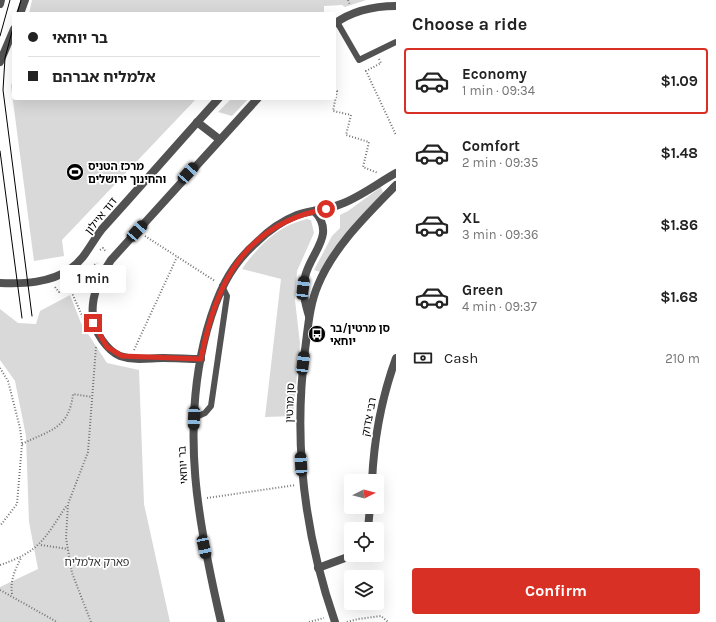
<!DOCTYPE html>
<meta charset="utf-8">
<style>
:root{--surface:#fff;--page:#f6f6f6;--text:#222;--muted:#767676;--line:#e0e0e0;--accent:#d93025}
body{margin:0;font-family:Karla,"Noto Sans Hebrew",sans-serif;background:var(--page);color:var(--text);height:100vh;display:flex;flex-direction:column;font-size:15px;white-space:nowrap}
*{box-sizing:border-box;margin:0}
p{font-size:13px;color:var(--muted)}
.icon{flex:none;width:22px;height:22px;fill:none;stroke:currentColor;stroke-width:2;stroke-linecap:round;stroke-linejoin:round}
.map{position:relative;flex:1;overflow:hidden}
.details{display:flex;flex-direction:column;background:var(--surface);width:320px}
.details>*{flex:none}
.banner{position:absolute;left:12px;top:12px;width:324px;height:88px;border-radius:4px;box-shadow:0 4px 16px #0002;display:grid;align-content:center;height:88px;padding:0 16px;background:var(--surface)}
.needle{width:26px;rotate:84deg}
.tools{position:absolute;left:344px;top:474px;display:grid;gap:8px}
.tools a{display:grid;place-items:center;width:40px;height:40px;border-radius:4px;background:var(--surface);box-shadow:0 4px 16px #0002;font-size:20px}
.end{position:absolute;width:18px;height:18px;margin:-9px;border:5px solid #d93025;background:#fff;box-shadow:0 0 0 2px #fff}
.from{border-radius:50%}
.bubble{position:absolute;height:28px;border-radius:4px;background:var(--surface);box-shadow:0 4px 16px #0002;font-size:13px;font-weight:700;line-height:28px;text-align:center}
.car{position:absolute;width:12px;height:24px;margin:-12px -6px;border-radius:5px;box-shadow:0 0 3px 1px #0007;background:linear-gradient(#222 24%,#8ab4d8 0 40%,#222 0 76%,#8ab4d8 0 86%,#222 0)}
.banner b{display:flex;align-items:center;gap:14px;height:38px;font-size:15px}
.banner b+b{border-top:1px solid var(--line)}
.banner i{width:10px;height:10px;background:var(--text)}
ul{padding:0;list-style:none}
li{display:flex;align-items:center;gap:12px;height:66px;margin:0 8px 6px;padding:0 8px;border:2px solid transparent;border-radius:4px}
li div{flex:1}
li b{display:block;font-size:15px}
li em{font-style:normal;font-weight:700}
li.on{border-color:var(--accent)}
li>.icon{width:36px;height:36px;stroke-width:1.5}
h2{padding:0 16px;font-size:18px;line-height:48px}
.pay{display:flex;align-items:center;gap:10px;height:44px;padding:0 16px;font-size:15px}
.pay p{margin-inline-start:auto}
.primary-button{display:flex;gap:8px;margin-top:auto;padding:8px 16px}
.primary-button a{flex:1;height:46px;border-radius:4px;background:var(--accent);color:#fff;font-size:16px;font-weight:700;line-height:46px;text-align:center}
main{display:flex;flex:1;min-height:0}
.map>svg:first-child{display:block}
.green{fill:#d9d9d9}
.lines{fill:none;stroke-linecap:round;stroke-linejoin:round}
.path{stroke:#747474;stroke-width:2;stroke-dasharray:1 2;stroke-linecap:butt}
.service{stroke:#525252;stroke-width:6}
.minor{stroke:#525252;stroke-width:8}
.tertiary{stroke:#525252;stroke-width:8}
.tram{stroke:#000;stroke-width:1}
.route{stroke:#d93025;stroke-width:5}
.labels{text-anchor:middle;dominant-baseline:central;stroke-width:3.5;stroke-linejoin:round;paint-order:stroke}
.poi-label{font-size:11px;font-weight:bold;fill:#000;stroke:#fff;text-anchor:start}
.street-label{font-size:11px;fill:#000;stroke:#fff}
.park-label{font-size:11px;fill:#303030;stroke:#fff}
</style>
<main>
<div class="map">
<svg width="396" height="622" viewBox="0 0 396 622">
<rect width="100%" height="100%" fill="#fff"/>
<g class="green">
<path d="M 32,0 L 366,0 L 345,7 L 342,5 L 324,6 L 324,14 L 29,14 Z"/>
<path d="M 14,75 L 14,98 L 197,98 L 62,240 L 64,256 L 34,261 L 11,86 Z"/>
<path d="M 232,98 L 249,98 L 232,116 L 218,112 Z"/>
<path d="M 381,187 L 383,193 C 359,218 337,242 320,272 L 314,270 L 332,236 L 340,228 L 340,215 L 348,211 Z"/>
<path d="M 307,219 L 311,220 L 314,233 L 297,271 L 295,300 L 300,344 L 293,416 L 265,417 L 281,279 L 242,269 C 258,246 279,225 307,219 Z"/>
<path d="M 70,295 L 81,323 L 107,363 L 139,370 L 144,504 L 170,622 L 0,622 L 0,587 L 38,569 L 29,522 L 26,436 L 15,381 L 0,360 L 0,309 L 18,323 L 36,324 L 40,311 Z"/>
</g>
<g class="lines">
<g class="path">
<path d="M 348,0 L 350,5"/>
<path d="M 379,59 L 381,63 L 366,71 L 396,135"/>
<path d="M 334,90 L 337,91 L 333,111 L 351,115 L 346,135 L 369,142 L 363,167 L 378,173"/>
<path d="M 145,236 L 215,281"/>
<path d="M 100,250 L 103,248 L 106,252"/>
<path d="M 55,287 L 59,292 L 68,284"/>
<path d="M 84,320 L 68,284 L 97,263"/>
<path d="M 134,350 L 177,257"/>
<path d="M 0,368 L 8,381 L 20,428 L 22,444 L 17,504 L 0,526"/>
<path d="M 22,444 C 50,430 69,429 73,394 L 92,397"/>
<path d="M 207,498 L 296,485"/>
<path d="M 41,545 L 68,549"/>
<path d="M 0,565 C 41,551 44,539 67,505"/>
<path d="M 0,590 L 57,622"/>
<path d="M 12,594 C 10,580 15,570 21,558"/>
<path d="M 91,622 L 72,573 L 66,538 L 68,504 L 88,452 L 96,347"/>
<path d="M 309,622 L 324,618"/>
<path d="M 347,622 L 358,619 L 381,616 L 388,622"/>
</g>
<g class="service">
<path d="M 337,22 L 359,60 L 396,42"/>
<path d="M 194,418 L 205,413 L 211,406 L 227,296 L 222,286"/>
</g>
<g class="minor">
<path d="M 334,24 C 352,11 374,6 396,6"/>
<path d="M 197,122 L 219,139"/>
<path d="M 0,283 C 24,284 50,283 70,269 C 85,259 91,243 102,229 C 141,186 180,141 219,98"/>
<path d="M 309,316 C 305,303 302,291 305,277 C 310,253 337,234 314,211"/>
<path d="M 201,359 C 188,359 176,358 163,358 C 150,358 134,361 120,356 C 112,353 107,347 102,340 C 84,314 95,284 111,260 L 258,98"/>
<path d="M 372,481 C 374,438 381,399 396,358"/>
<path d="M 368,529 L 370,507"/>
<path d="M 318,568 L 345,558 L 351,554"/>
<path d="M 221,622 C 198,523 180,430 207,330 C 217,295 229,266 257,242 C 268,231 282,221 297,215 C 311,210 327,210 341,204 C 360,197 378,183 396,173"/>
<path d="M 335,622 C 304,533 293,444 305,350 C 308,329 309,306 318,285 C 334,246 367,215 396,185"/>
</g>
<g class="tertiary">
<path d="M 0,4 L 1,0"/>
<path d="M 20,14 L 25,0"/>
<path d="M 0,62 L 14,29"/>
</g>
<g class="tram">
<path d="M 17,14 L 21,0"/>
<path d="M 14,24 L 5,58 L 3,90 L 32,316"/>
<path d="M 0,36 L 10,0"/>
<path d="M 0,151 L 22,318"/>
</g>
</g>
<g class="lines">
<path class="route" d="M 93,323 L 107,347 L 122,356 L 201,359 C 215,284 244,224 326,209"/>
</g>
<defs>
<symbol id="stadium-disc" viewBox="-11 -11 22 22"><circle r="9.5" fill="#000" stroke="#fff"/><path d="M0-5a6.5 5 0 1 0 0 10a6.5 5 0 1 0 0-10ZM-3.5-1.8h7v3.6h-7Z" fill="#fff"/></symbol>
<symbol id="bus-disc" viewBox="-11 -11 22 22"><circle r="9.5" fill="#000" stroke="#fff"/><path d="M-5-6H5V4H4V6H2V4H-2V6H-4V4H-5ZM-3.5-4V0h7V-4ZM-3.5 1.2v1.5H-2V1.2ZM2 1.2v1.5H3.5V1.2Z" fill="#fff"/></symbol>
</defs>
<g fill-rule="evenodd">
<use href="#stadium-disc" x="65" y="162" width="20" height="20"/>
<use href="#bus-disc" x="307" y="324" width="20" height="20"/>
</g>
<g class="labels">
<g class="poi-label">
<text x="88" y="166">מרכז הטניס<tspan x="88" dy="13">והחינוך ירושלים</tspan></text>
<text x="330" y="328">סן מרטין/בר<tspan x="330" dy="13">יוחאי</tspan></text>
</g>
<g class="street-label">
<text transform="translate(101 216) rotate(-51)">דוד איילון</text>
<text transform="translate(290 403) rotate(-88)">סן מרטין</text>
<text transform="translate(369 417) rotate(-79)">רבי צדוק</text>
<text transform="translate(183 465) rotate(-93)">בר יוחאי</text>
</g>
<g class="park-label">
<text x="97" y="562">פארק אלמליח</text>
</g>
</g>
</svg>
<div class="tools">
<a><svg class="needle" viewBox="-14 -14 28 28"><path d="M0-13l5 13h-10z" fill="#e53935"/><path d="M0 13l5-13h-10z" fill="#767676"/></svg></a>
<a><svg class="icon" aria-label="locate" viewBox="0 0 24 24"><circle cx="12" cy="12" r="6"/><path d="M12 2v4M12 18v4M2 12h4M18 12h4"/></svg></a>
<a><svg class="icon" aria-label="layers" viewBox="0 0 24 24"><path d="M12 4l9 5-9 5-9-5zM3 14l9 5 9-5"/></svg></a>
</div>
<i class="end from" style="left:326px;top:209px"></i>
<i class="end" style="left:93px;top:323px"></i>
<div class="bubble" style="left:60px;top:265px;width:66px">1 min</div>
<i class="car" style="left:188px;top:173px;rotate:42deg"></i>
<i class="car" style="left:137px;top:231px;rotate:42deg"></i>
<i class="car" style="left:303px;top:288px;rotate:7deg"></i>
<i class="car" style="left:303px;top:363px;rotate:7deg"></i>
<i class="car" style="left:194px;top:418px;rotate:182deg"></i>
<i class="car" style="left:301px;top:464px;rotate:357deg"></i>
<i class="car" style="left:204px;top:547px;rotate:168deg"></i>
<div class="banner">
<b><i class="from"></i>בר יוחאי</b>
<b><i></i>אלמליח אברהם</b>
</div>
</div>
<section class="details">
<h2>Choose a ride</h2>
<ul>
<li class="on"><svg class="icon" aria-label="car" viewBox="0 0 24 24"><path d="M5 17H2v-5l4-1 3-4h7l3 4 3 1v5h-3M9 17h6M6 11h13"/><circle cx="7" cy="17" r="2"/><circle cx="17" cy="17" r="2"/></svg><div><b>Economy</b><p>1 min · 09:34</p></div><em>$1.09</em></li>
<li><svg class="icon" aria-label="car" viewBox="0 0 24 24"><path d="M5 17H2v-5l4-1 3-4h7l3 4 3 1v5h-3M9 17h6M6 11h13"/><circle cx="7" cy="17" r="2"/><circle cx="17" cy="17" r="2"/></svg><div><b>Comfort</b><p>2 min · 09:35</p></div><em>$1.48</em></li>
<li><svg class="icon" aria-label="car" viewBox="0 0 24 24"><path d="M5 17H2v-5l4-1 3-4h7l3 4 3 1v5h-3M9 17h6M6 11h13"/><circle cx="7" cy="17" r="2"/><circle cx="17" cy="17" r="2"/></svg><div><b>XL</b><p>3 min · 09:36</p></div><em>$1.86</em></li>
<li><svg class="icon" aria-label="car" viewBox="0 0 24 24"><path d="M5 17H2v-5l4-1 3-4h7l3 4 3 1v5h-3M9 17h6M6 11h13"/><circle cx="7" cy="17" r="2"/><circle cx="17" cy="17" r="2"/></svg><div><b>Green</b><p>4 min · 09:37</p></div><em>$1.68</em></li>
</ul>
<div class="pay"><svg class="icon" aria-label="cash" viewBox="0 0 24 24"><path d="M3 7h18v10H3z"/><circle cx="12" cy="12" r="2"/></svg>Cash<p>210 m</p></div>
<div class="primary-button"><a>Confirm</a></div>
</section>
</main>
